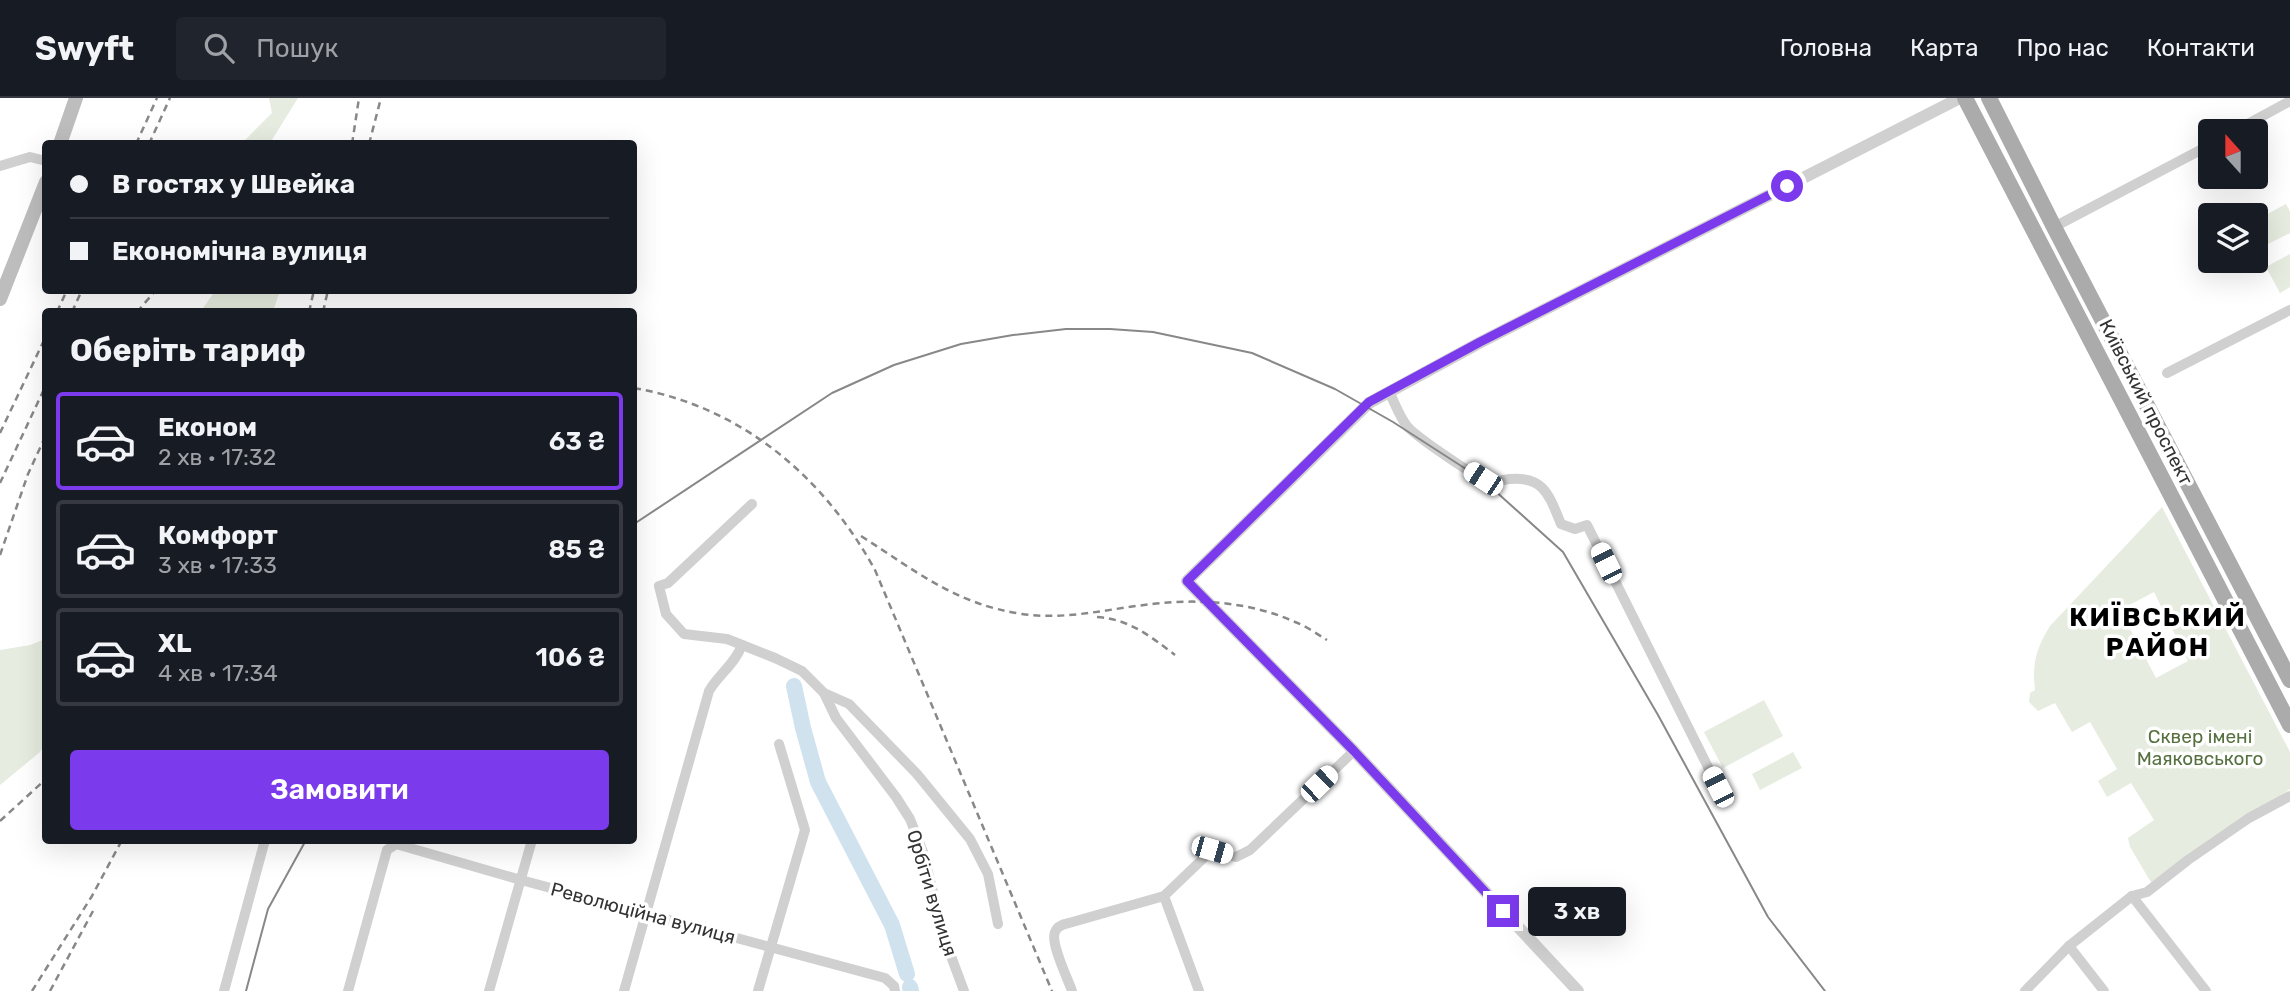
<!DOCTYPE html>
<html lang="uk">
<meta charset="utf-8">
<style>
:root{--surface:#171b24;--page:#20242c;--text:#f1f3f6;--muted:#9ea1a6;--line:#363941;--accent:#7c3aed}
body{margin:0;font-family:Rubik,sans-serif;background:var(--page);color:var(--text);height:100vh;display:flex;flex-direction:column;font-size:26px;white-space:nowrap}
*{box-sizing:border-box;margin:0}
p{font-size:23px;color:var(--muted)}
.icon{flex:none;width:38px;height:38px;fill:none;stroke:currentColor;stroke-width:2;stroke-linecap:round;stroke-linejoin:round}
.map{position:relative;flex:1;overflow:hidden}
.drawer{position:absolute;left:42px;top:210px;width:595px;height:536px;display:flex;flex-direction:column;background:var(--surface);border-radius:7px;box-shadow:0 7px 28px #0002}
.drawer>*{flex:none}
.top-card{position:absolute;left:42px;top:42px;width:595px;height:154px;border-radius:7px;box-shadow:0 7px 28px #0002;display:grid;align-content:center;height:154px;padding:0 28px;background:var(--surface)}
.needle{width:46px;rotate:339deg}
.controls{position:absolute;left:2198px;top:21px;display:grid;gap:14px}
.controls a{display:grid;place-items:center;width:70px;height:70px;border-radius:7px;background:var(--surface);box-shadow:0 7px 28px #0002;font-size:35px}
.end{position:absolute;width:32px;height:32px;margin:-16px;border:9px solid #7c3aed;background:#fff;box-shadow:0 0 0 4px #fff}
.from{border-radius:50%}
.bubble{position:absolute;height:49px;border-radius:7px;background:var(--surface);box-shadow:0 7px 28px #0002;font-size:23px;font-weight:600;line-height:49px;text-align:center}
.car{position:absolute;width:21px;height:42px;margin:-21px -10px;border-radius:9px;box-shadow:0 0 5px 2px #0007;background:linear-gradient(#fff 24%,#345 0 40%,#fff 0 76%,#345 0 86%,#fff 0)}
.top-card b{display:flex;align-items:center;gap:24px;height:66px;font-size:26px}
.top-card b+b{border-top:2px solid var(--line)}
.top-card i{width:18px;height:18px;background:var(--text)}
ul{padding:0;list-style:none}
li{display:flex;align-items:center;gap:21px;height:98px;margin:0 14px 10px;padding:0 14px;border:4px solid var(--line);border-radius:7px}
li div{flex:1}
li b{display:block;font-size:26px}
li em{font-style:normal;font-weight:600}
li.current{border-color:var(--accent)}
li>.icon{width:63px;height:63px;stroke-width:1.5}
h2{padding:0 28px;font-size:32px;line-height:84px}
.cta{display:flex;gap:14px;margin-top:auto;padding:14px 28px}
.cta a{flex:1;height:80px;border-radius:7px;background:var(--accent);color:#fff;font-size:28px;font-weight:600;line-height:80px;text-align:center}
header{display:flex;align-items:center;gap:42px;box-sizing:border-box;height:98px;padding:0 35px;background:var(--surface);border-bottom:2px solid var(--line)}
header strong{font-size:33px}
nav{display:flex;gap:38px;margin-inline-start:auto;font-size:24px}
.search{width:490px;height:63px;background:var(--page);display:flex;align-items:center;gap:18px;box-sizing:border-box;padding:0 24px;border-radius:7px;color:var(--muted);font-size:26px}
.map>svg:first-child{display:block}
.green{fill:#e6ecdf;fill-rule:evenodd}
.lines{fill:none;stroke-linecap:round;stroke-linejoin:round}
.river{stroke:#cfe2ee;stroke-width:16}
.minor{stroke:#d0d0d0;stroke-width:10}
.tertiary{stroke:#d0d0d0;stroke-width:12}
.secondary{stroke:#bdbdbd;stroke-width:14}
.primary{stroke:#ababab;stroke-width:16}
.tram{stroke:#888;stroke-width:2}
.rail{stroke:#888;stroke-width:2.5;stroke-dasharray:7 5;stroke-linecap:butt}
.route{stroke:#7c3aed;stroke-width:9}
.labels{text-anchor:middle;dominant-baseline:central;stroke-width:7;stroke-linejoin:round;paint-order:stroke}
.street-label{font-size:19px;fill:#333;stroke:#fff}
.park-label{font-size:19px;fill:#56703f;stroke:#fff}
.district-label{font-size:26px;font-weight:bold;letter-spacing:2px;fill:#000;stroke:#fff}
</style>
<header>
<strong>Swyft</strong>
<div class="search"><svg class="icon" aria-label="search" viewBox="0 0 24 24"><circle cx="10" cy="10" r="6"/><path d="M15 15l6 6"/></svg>Пошук</div>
<nav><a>Головна</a><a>Карта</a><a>Про нас</a><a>Контакти</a></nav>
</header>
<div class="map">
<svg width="2290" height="893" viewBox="0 0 2290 893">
<rect width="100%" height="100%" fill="#fff"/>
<g class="green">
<path d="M 269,0 L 298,0 L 270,45 L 242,45 L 272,15 Z"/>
<path d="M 2286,106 L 2290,114 L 2290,135 L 2256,152 L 2256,122 Z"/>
<path d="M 2290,156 L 2290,189 L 2280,195 L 2266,169 Z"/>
<path d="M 215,193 L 215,192 L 280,193 L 273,213 L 201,213 Z"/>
<path d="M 2162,409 L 2290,654 L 2290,691 L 2152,786 L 2130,749 L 2128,740 L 2154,722 L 2131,685 L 2107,699 L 2098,683 L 2117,671 L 2090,624 L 2072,634 L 2055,605 L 2038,613 L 2029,604 L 2030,595 L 2035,592 C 2032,565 2036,551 2050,528 ZM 2154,494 L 2188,563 L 2156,580 L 2120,512 Z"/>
<path d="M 45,541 L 45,645 L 40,654 L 0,687 L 0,552 L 30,547 Z"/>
<path d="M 1764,602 L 1783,638 L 1723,670 L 1704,634 Z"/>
<path d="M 1793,654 L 1802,670 L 1760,692 L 1752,676 Z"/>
</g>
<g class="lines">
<g class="river">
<path d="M 794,588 L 803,630 L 818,684 L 892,827 L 907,876"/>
<path d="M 910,889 L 911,893"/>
</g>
<g class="minor">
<path d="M 2235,33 L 2290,3"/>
<path d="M 0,68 L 30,59 L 46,63"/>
<path d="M 2054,129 L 2210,47"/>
<path d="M 2167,275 L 2290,212"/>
<path d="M 1389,294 C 1395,305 1399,318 1407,328 C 1414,337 1476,380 1488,383 C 1494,385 1503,382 1509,381 C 1544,378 1549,397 1561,426 L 1575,431 L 1587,427 L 1718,689"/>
<path d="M 752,406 L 668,485 L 659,488 L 666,516 L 684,536 L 727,541 L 775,560 L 802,573 L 824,595 L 849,606 L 917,676 L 970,741 L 988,776 L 998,826"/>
<path d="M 824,595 L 836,620 L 896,699 L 910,721 L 923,754 L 945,842 L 964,893"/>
<path d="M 1164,798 L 1199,893"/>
<path d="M 2132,798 L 2206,893"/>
<path d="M 2069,848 L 2104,893"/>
<path d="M 224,893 L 265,742"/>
<path d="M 348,893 L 387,752 L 396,746 L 521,782 L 885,880 L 894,888 L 895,893"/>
<path d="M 489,893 L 532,742"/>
<path d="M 624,893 L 709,593 C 719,576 735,566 742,547"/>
<path d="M 758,893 L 805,732 L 779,646"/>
<path d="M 1072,893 C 1068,881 1050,845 1055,834 C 1057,828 1064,826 1069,825 L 1164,798 L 1212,752 L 1236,759 L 1250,752 L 1354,653"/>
<path d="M 2025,893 L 2069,848 L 2132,798 L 2147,794 L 2188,762 L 2249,720 L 2290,698"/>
</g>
<path class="tertiary" d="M 1578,893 L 1354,653 L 1187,483 L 1369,305 L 1481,244 L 1960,0"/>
<g class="secondary">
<path d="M 60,46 L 76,0"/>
<path d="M 0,201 L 46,84"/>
</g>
<g class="primary">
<path d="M 1965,0 L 2290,627"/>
<path d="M 1989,0 L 2054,129 L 2290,582"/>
</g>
<g class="tram">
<path d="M 634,426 L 832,295 L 894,267 L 961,246 L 1013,237 L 1066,231 L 1110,231 L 1153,234 L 1252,255 L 1335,291 L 1393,324 L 1483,382 L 1563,454 L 1658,617 L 1768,819 L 1825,893"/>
<path d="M 246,893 L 268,811 L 306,742"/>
</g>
<g class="rail">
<path d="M 136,46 L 157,0"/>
<path d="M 149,46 L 170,0"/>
<path d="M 352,46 L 359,0"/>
<path d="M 369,46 L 381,0"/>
<path d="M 57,214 L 67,192"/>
<path d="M 72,214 L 82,192"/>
<path d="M 137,214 L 156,192"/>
<path d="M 309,214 L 314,192"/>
<path d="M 323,214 L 328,192"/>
<path d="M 634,290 C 742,309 823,378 875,472 L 1052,893"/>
<path d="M 0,335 L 46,238"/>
<path d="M 0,385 L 46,287"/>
<path d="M 861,438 C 916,473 955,506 1022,516 C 1064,522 1103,512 1144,507 C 1194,500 1249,503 1295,524 C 1306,528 1317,536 1327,542"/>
<path d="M 0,457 L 28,376 L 46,337"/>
<path d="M 1097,519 C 1129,521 1150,538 1175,557"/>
<path d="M 0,723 L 46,681"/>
<path d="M 32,893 L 92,798 L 122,742"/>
<path d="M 50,893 L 93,813"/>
</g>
</g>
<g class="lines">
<path class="route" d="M 1503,813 L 1354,653 L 1187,483 L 1369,304 L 1480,244 L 1787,88"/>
</g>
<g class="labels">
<g class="street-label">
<text transform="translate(2146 304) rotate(63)">Київський проспект</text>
<text transform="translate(932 795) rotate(73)">Орбіти вулиця</text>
<text transform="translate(643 815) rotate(15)">Революційна вулиця</text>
</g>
<g class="park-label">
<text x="2200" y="638">Сквер імені<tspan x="2200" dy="22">Маяковського</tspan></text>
</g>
<g class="district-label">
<text x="2158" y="519">КИЇВСЬКИЙ<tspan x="2158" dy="30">РАЙОН</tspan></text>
</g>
</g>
</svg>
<div class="controls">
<a><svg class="needle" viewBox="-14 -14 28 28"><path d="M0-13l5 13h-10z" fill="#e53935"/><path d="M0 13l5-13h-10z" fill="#9ea1a6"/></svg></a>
<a><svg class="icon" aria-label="layers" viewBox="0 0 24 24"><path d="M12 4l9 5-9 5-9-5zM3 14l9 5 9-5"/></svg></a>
</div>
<i class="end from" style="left:1787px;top:88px"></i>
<i class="end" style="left:1503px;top:813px"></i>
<div class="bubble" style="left:1528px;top:789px;width:98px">3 хв</div>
<i class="car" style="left:1483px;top:381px;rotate:303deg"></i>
<i class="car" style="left:1606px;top:465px;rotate:334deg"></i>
<i class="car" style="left:1319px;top:686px;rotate:46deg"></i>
<i class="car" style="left:1718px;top:689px;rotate:333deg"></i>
<i class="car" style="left:1212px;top:752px;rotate:106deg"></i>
<div class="top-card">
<b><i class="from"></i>В гостях у Швейка</b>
<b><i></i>Економічна вулиця</b>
</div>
<section class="drawer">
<h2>Оберіть тариф</h2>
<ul>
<li class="current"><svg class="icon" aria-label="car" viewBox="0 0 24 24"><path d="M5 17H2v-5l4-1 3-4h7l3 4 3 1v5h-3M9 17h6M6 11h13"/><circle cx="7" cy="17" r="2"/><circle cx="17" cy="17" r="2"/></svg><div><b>Економ</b><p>2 хв · 17:32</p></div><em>63 ₴</em></li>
<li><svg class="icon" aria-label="car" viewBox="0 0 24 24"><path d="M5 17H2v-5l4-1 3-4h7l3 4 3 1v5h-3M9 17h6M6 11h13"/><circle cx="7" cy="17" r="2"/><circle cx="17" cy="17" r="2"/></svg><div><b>Комфорт</b><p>3 хв · 17:33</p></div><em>85 ₴</em></li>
<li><svg class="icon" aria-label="car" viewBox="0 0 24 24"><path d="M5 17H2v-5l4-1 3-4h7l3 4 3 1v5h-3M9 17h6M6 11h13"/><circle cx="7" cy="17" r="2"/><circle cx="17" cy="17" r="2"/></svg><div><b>XL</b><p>4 хв · 17:34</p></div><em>106 ₴</em></li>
</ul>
<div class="cta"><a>Замовити</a></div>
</section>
</div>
